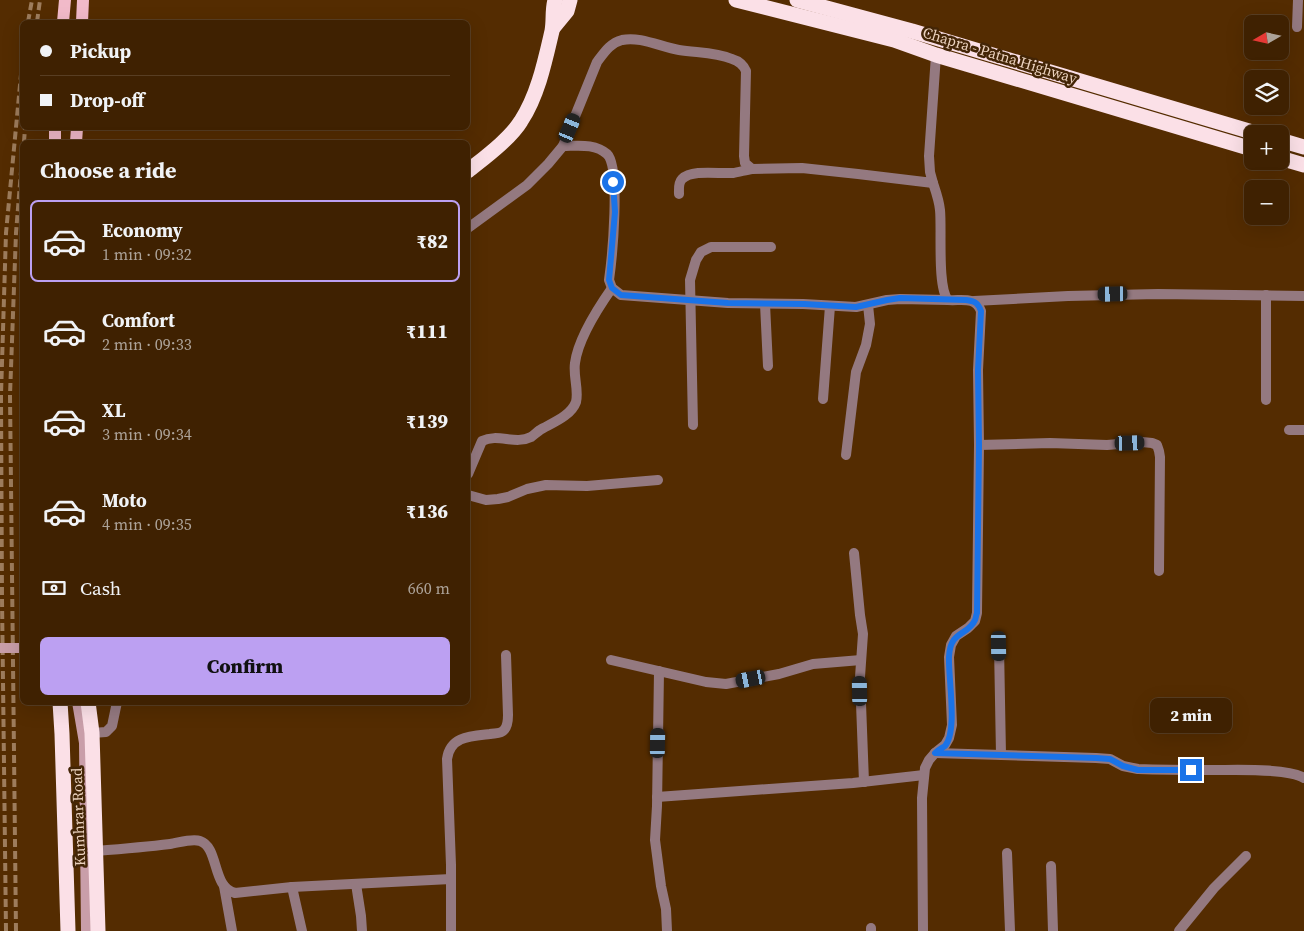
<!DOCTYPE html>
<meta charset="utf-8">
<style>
:root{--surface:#3f2101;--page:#4a2e10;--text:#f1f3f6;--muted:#ada399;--line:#583e23;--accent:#bca0f2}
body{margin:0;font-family:"Source Serif 4",serif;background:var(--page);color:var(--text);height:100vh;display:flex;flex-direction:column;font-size:19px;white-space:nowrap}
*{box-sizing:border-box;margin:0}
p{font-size:16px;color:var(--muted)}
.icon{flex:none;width:28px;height:28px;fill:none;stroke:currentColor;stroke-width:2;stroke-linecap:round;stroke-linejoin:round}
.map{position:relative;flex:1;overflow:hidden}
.drawer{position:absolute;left:20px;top:140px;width:450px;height:565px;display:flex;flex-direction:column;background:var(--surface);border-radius:8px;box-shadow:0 5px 20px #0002,0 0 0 1px var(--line)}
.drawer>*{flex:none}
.guide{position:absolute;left:20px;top:20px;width:450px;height:110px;border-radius:8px;box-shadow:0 5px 20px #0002,0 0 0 1px var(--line);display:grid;align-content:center;height:110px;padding:0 20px;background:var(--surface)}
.needle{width:32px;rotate:261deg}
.fabs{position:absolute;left:1244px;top:15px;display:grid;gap:10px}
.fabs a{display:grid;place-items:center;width:45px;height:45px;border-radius:8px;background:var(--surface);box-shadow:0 5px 20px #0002,0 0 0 1px var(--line);font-size:25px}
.end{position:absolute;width:22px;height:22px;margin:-11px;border:6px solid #1a73e8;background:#fff;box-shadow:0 0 0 2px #fff}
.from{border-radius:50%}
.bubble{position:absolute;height:35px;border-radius:8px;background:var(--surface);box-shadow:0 5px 20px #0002,0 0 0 1px var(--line);font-size:16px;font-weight:800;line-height:35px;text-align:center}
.car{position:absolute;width:15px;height:30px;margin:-15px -8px;border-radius:6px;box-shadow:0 0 4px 1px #0007;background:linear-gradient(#222 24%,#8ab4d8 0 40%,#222 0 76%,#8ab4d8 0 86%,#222 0)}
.guide b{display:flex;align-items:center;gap:18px;height:48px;font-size:19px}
.guide b+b{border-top:1px solid var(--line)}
.guide i{width:12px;height:12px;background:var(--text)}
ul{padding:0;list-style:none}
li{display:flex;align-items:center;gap:15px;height:82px;margin:0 10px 8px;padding:0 10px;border:2px solid transparent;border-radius:8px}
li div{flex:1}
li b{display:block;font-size:19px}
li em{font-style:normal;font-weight:800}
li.on{border-color:var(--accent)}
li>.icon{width:45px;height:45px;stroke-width:1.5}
h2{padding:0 20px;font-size:22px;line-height:60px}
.pay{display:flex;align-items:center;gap:12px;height:55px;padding:0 20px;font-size:19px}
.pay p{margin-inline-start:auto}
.button{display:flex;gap:10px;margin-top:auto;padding:10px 20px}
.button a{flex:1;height:58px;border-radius:8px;background:var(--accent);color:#111;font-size:20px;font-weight:800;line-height:58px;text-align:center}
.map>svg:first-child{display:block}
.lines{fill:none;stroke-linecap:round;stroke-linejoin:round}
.street{stroke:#947980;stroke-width:10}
.secondary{stroke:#c99ea9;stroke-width:10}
.primary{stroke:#f1bac9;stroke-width:12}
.highway{stroke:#fbe0e7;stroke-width:15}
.rail{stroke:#9d7c5c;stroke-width:4;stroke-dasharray:8 4;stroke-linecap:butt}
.secondary-bridge{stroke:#c99ea9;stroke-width:10}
.route{stroke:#1a73e8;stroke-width:6}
.labels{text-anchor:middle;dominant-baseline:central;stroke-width:5;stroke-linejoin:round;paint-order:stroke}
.street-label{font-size:15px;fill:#ead1bd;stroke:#432506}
</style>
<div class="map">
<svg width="1304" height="931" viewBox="0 0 1304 931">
<rect width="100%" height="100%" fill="#542c01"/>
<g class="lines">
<g class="street">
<path d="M 1297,27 L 1298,0"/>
<path d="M 563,146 C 577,146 595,143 607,154 C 621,167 612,259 609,280 L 612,288 L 621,295 L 728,303 L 803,304 L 856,307 L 887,300 L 900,299 L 948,300"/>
<path d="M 679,194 C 679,189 678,183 682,179 C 692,169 719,174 733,173 C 739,172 746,170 752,169"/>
<path d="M 468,228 L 527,185 L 548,164 L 563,146 L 597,62 C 604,53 610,43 622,40 C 640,36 661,47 679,50 C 697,53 715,52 732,59 C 739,61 743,64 746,71 L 744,156 L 745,163 L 752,169 L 802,168 L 858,174 L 933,183 L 930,172 L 929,156 L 936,55"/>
<path d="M 1266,295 L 1266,400"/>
<path d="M 974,301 L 1068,296 L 1158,294 L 1304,296"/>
<path d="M 765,304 L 768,366"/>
<path d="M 823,399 L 830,306"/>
<path d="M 693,425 L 690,280 L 696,260 L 701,252 L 711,247 L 771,247"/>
<path d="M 1289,430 L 1304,430"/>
<path d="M 979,445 L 1050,443 L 1107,445 L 1142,442 L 1152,443 L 1157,445 L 1159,451 L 1160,457 L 1159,571"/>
<path d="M 846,455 L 856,372 L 866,345 L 870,324 L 868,305"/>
<path d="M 468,474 L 482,441 C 498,433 515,445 531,437 C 534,435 537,432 540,430 C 552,423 571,416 576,402 C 579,390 573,376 575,363 C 578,339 598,308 612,288"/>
<path d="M 468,495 L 486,500 L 498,499 L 508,497 L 527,489 L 546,485 L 587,486 L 658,480"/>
<path d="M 854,553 L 860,615 L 863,634 L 860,677 L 864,782"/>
<path d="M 999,646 L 1001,755"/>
<path d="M 611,660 L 706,682 L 726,684 L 779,674 L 813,664 L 861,660"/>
<path d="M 659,671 L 657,806 L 655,840 L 661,886 L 666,909 L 667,931"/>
<path d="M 92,733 L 106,732 L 112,726 L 117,702"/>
<path d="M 935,753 L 1096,758 L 1110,759 L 1123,766 L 1138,769 C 1164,770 1190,770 1216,770 C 1236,770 1289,768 1304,778"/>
<path d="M 657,797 L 853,783 L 924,775"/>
<path d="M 96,851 C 121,849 145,847 170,844 C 178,843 192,838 200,841 C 219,847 212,888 235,893 L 292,887 L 451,879"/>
<path d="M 1007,853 L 1010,931"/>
<path d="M 1051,866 L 1053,931"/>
<path d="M 356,884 L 361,916 L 362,931"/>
<path d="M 224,886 L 232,931"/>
<path d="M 292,887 L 302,931"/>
<path d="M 451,931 L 451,865 L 447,759 C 450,736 471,736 490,734 C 495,733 501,734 504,730 C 508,726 508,719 508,715 L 506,655"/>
<path d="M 871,931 L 871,928"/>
<path d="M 923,931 L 922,798 L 925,768 L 929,760 L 935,753 L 945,745 L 949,738 L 952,725 L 949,657 L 951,645 L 956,636 L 968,628 L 975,621 L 977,613 L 979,445 L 978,370 L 981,311 C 975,296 962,301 948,300 C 937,287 942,229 940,210 C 939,200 936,192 933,183"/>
<path d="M 1179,931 L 1214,888 L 1246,856"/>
</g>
<path class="secondary" d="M 77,702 L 84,743 L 86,931"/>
<g class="primary">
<path d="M 63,22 L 65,0"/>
<path d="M 82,22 L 83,0"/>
<path d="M 55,142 L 55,128"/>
<path d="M 76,142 L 77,128"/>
</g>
<g class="highway">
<path d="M 736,0 L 894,40 L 936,55 L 1252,149"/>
<path d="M 797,0 L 912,31 L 1259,134"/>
<path d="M 553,28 L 567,11 L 570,0"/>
<path d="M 1280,140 L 1304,147"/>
<path d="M 1280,158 L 1304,165"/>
<path d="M 468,171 C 484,158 510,139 521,121 C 538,95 545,61 552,31 C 554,20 552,10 555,0"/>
<path d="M 60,702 L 62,734 L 68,931"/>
<path d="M 88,702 L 92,733 L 98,931"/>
</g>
<g class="rail">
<path d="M 28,22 L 32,0"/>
<path d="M 37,22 L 40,0"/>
<path d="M 24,142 L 25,128"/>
<path d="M 6,931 L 2,598 L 1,395 L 6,233 L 22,64"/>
<path d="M 16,931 L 10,395 L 16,233 L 22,159"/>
</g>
<path class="secondary-bridge" d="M 0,648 L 22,648"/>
</g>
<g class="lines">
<path class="route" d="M 613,182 L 615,212 L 609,280 L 612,288 L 621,295 L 728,303 L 804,304 L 856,307 L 887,300 L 900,298 L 966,300 C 975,301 978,303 981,311 L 978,370 L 979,445 L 977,613 C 976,615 976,618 975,620 C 968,636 950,630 949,657 C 948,677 958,731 945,746 C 942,748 938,750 935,753 L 1096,758 L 1110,759 L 1123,766 L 1138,770 L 1191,770"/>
</g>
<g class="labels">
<g class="street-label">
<text transform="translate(1000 55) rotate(17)">Chapra - Patna Highway</text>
<text transform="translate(78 817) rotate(-92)">Kumhrar Road</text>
</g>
</g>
</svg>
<div class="fabs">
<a><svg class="needle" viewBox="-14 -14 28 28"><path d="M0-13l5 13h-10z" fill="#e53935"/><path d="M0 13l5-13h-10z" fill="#ada399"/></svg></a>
<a><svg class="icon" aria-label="layers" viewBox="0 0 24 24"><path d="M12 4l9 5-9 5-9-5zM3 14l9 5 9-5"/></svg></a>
<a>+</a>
<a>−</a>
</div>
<i class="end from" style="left:613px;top:182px"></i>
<i class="end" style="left:1191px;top:770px"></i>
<div class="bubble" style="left:1150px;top:698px;width:82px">2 min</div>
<i class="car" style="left:570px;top:128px;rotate:23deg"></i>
<i class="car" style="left:1113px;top:294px;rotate:269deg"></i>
<i class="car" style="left:1130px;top:443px;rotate:88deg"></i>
<i class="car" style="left:999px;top:646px;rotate:179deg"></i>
<i class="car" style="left:751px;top:679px;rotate:259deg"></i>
<i class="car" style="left:860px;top:691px;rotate:359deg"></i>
<i class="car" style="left:658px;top:743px;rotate:1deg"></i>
<div class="guide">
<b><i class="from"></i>Pickup</b>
<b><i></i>Drop-off</b>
</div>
<section class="drawer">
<h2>Choose a ride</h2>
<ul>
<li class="on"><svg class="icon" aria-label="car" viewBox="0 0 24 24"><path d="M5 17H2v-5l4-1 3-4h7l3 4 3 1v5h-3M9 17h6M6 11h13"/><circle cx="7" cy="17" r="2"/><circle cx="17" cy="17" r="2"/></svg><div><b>Economy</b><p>1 min · 09:32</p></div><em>₹82</em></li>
<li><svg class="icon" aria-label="car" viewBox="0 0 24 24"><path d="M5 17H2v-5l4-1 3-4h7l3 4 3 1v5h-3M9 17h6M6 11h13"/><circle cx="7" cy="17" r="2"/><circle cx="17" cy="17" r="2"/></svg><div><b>Comfort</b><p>2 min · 09:33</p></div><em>₹111</em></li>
<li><svg class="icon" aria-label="car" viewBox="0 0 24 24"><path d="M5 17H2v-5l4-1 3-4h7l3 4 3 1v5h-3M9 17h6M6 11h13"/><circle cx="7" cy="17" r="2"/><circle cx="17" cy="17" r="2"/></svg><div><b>XL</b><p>3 min · 09:34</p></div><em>₹139</em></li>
<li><svg class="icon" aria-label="car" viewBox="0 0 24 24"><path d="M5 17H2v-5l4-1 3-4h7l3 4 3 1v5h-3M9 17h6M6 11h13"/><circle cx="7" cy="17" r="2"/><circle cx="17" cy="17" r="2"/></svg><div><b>Moto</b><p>4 min · 09:35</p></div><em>₹136</em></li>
</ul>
<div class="pay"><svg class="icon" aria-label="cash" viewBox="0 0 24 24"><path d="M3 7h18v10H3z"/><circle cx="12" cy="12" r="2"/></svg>Cash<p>660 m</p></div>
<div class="button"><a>Confirm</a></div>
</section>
</div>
